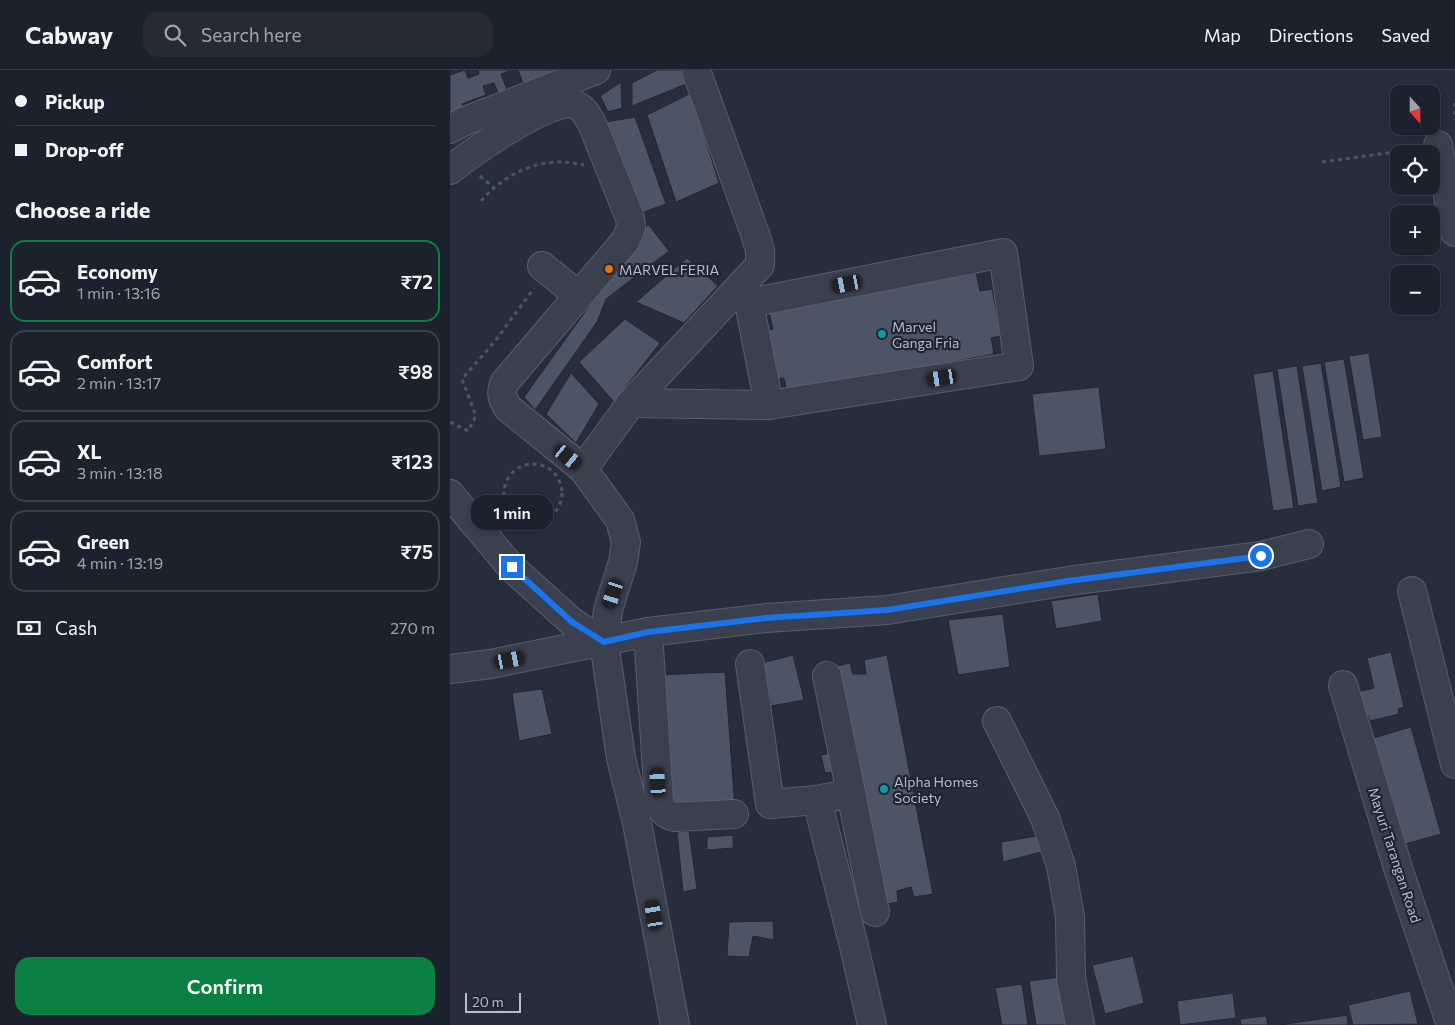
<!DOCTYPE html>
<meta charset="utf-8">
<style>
:root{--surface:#1c222d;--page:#252a35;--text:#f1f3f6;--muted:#a0a4aa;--line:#3a3f49;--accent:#0b8043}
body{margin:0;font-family:Commissioner,sans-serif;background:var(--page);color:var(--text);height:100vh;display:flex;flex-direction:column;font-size:19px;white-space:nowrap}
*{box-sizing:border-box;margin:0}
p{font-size:16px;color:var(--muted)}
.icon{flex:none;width:28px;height:28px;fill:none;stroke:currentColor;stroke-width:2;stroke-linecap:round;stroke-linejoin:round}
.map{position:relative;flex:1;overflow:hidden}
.details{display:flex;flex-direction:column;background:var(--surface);width:450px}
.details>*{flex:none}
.top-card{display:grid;align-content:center;height:110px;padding:0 15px;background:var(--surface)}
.needle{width:32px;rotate:159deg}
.tools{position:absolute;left:940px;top:15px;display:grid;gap:10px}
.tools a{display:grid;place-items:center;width:50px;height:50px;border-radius:10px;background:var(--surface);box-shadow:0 2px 8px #0003,0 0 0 1px var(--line);font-size:25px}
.scale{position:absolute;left:15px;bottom:12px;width:56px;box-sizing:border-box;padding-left:5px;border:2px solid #b6bcc8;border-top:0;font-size:14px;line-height:18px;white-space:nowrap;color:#b6bcc8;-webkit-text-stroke:4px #1f2532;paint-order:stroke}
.end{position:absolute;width:22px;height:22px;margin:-11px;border:6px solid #1a73e8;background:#fff;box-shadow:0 0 0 2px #fff}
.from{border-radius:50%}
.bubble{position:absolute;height:35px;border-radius:15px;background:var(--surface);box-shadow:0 2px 8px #0003,0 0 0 1px var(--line);font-size:16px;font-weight:600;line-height:35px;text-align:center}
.car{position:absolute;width:15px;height:30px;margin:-15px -8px;border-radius:6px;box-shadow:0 0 4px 1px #0007;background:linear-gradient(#222 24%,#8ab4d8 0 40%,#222 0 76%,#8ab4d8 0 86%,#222 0)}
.top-card b{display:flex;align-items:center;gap:18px;height:48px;font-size:19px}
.top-card b+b{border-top:1px solid var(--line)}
.top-card i{width:12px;height:12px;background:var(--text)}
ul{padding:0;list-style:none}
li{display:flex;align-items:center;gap:15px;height:82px;margin:0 10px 8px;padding:0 5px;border:2px solid var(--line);border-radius:15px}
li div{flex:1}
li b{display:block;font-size:19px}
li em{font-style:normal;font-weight:600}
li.active{border-color:var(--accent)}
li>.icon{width:45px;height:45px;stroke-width:1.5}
h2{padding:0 15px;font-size:22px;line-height:60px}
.pay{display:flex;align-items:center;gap:12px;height:55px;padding:0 15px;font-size:19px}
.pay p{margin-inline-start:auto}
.button{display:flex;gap:10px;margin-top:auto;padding:10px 15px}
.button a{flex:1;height:58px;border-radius:15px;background:var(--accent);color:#fff;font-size:20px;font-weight:600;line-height:58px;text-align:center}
header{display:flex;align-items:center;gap:30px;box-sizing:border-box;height:70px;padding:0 25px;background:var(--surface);border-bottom:1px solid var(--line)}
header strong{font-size:24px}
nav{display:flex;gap:28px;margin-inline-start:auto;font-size:18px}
.search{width:350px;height:45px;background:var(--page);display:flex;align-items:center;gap:12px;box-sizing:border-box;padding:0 18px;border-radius:15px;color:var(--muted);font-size:19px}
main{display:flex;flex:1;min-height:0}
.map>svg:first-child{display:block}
.building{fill:#4c5565;stroke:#212734}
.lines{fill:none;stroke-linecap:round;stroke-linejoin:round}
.minor-casing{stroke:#585e6b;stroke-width:30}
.path{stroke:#48595d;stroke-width:3;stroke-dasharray:4 4;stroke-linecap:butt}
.minor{stroke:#3a404d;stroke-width:28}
.route{stroke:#1a73e8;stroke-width:6}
.food-dot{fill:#e8710a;stroke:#1f2532;stroke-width:2}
.culture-dot{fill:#0f9aa8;stroke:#1f2532;stroke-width:2}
.labels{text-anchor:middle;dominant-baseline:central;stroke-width:4.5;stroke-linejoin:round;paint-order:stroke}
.poi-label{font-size:14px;fill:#b6bcc8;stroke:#1f2532;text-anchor:start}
.street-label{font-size:14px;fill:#b6bcc8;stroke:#1f2532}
</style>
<header>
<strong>Cabway</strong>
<div class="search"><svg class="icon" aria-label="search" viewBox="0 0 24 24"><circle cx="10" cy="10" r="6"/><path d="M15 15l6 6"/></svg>Search here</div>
<nav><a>Map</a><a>Directions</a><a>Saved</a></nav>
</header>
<main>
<section class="details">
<div class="top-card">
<b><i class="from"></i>Pickup</b>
<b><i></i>Drop-off</b>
</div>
<h2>Choose a ride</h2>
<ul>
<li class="active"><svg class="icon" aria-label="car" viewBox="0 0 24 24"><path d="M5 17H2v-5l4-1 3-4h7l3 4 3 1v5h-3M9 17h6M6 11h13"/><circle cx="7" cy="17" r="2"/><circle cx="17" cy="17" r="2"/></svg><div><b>Economy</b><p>1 min · 13:16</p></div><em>₹72</em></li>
<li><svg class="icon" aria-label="car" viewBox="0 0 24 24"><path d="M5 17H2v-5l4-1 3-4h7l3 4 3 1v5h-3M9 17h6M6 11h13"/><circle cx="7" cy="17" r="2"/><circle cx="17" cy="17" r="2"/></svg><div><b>Comfort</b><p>2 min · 13:17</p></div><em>₹98</em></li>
<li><svg class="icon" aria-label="car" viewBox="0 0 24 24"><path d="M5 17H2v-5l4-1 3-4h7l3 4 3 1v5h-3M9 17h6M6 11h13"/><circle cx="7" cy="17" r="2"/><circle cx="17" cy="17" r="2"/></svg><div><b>XL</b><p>3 min · 13:18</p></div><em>₹123</em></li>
<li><svg class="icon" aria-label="car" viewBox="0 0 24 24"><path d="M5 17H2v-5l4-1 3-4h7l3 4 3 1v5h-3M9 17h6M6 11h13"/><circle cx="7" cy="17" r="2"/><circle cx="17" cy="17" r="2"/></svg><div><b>Green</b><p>4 min · 13:19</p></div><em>₹75</em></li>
</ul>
<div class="pay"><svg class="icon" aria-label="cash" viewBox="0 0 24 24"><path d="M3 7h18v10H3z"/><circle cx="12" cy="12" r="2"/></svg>Cash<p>270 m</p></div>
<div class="button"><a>Confirm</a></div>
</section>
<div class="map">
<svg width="1005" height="955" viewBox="0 0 1005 955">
<rect width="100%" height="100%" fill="#262e3c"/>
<g class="building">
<path d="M 15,0 L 18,8 L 29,4 L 28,0 L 62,0 L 51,4 L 59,25 L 50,28 L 44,13 L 33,16 L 36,25 L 12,34 L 14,39 L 0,44 L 0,5 Z"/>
<path d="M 68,0 L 112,0 L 76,21 Z"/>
<path d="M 207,0 L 231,0 L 236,14 L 182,36 L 182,13 Z"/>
<path d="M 171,12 L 172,38 L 158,42 L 150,26 Z"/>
<path d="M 241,23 L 269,113 L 226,132 L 197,45 Z"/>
<path d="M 185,47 L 216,134 L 191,143 L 156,52 Z"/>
<path d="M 198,154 L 219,181 L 156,229 L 147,252 L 85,340 L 74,327 Z"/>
<path d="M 237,188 L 268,216 L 234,253 L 186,232 Z"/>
<path d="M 526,203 L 530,221 L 542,219 L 551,266 L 541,268 L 544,284 L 337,323 L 334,308 L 321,310 L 312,261 L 323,259 L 319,242 Z"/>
<path d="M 175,249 L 210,273 L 164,332 L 129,292 Z"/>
<path d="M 919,283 L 932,367 L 913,370 L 899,286 Z"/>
<path d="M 894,289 L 914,408 L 894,412 L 874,292 Z"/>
<path d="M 871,293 L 891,417 L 872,421 L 852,296 Z"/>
<path d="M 847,296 L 868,433 L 848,436 L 827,299 Z"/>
<path d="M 823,301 L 844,438 L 823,441 L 803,304 Z"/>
<path d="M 121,303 L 149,334 L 126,373 L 96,344 Z"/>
<path d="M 649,317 L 656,379 L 589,386 L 582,324 Z"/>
<path d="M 648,524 L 652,551 L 606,559 L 601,531 Z"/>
<path d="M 553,544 L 560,597 L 508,605 L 498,550 Z"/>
<path d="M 941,582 L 954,637 L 948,639 L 949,644 L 920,651 L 918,646 L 910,647 L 904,623 L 924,618 L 917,588 Z"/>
<path d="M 343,585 L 354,630 L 321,636 L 312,593 Z"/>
<path d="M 437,585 L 483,824 L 464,827 L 461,817 L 447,821 L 448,832 L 431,835 L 379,598 L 400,593 L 403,604 L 416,604 L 414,590 Z"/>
<path d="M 275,602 L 285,738 L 217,740 L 208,605 Z"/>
<path d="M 92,619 L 102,664 L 69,671 L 62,623 Z"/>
<path d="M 961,657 L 991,764 L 945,777 L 916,670 Z"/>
<path d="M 385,682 L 389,701 L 375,703 L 371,685 Z"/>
<path d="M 239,761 L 247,819 L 233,822 L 227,762 Z"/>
<path d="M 283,765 L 283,778 L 257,780 L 257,767 Z"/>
<path d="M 587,766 L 591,782 L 553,792 L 551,772 Z"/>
<path d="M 323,851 L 324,870 L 303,866 L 299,887 L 277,886 L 279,852 Z"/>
<path d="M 683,886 L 694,933 L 655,944 L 642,895 Z"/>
<path d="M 611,907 L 620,955 L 586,955 L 579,911 Z"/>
<path d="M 572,914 L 578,955 L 552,955 L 545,918 Z"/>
<path d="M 960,921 L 968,954 L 903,955 L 898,935 Z"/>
<path d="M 783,923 L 786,948 L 730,955 L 727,931 Z"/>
<path d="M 897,945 L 898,955 L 830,955 Z"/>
<path d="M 816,946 L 818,955 L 791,955 L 790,949 Z"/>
</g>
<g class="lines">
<defs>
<g id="minor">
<path d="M 0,59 L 15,51 L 146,0"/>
<path d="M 988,75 L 1005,162"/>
<path d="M 0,100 C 20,84 99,28 123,34 C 134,37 138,47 143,56 L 180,148 L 181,157 L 176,170 L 55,312 C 50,323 52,328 58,338 L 133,399"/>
<path d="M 553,183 L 569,296 L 319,335 L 299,233 Z"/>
<path d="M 92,196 L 128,225"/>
<path d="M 181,333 L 319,335"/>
<path d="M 0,424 L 61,497 L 122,552 L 154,572"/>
<path d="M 962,521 L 1005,694"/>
<path d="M 198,562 L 209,731 C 212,740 214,744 224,747 L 284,744"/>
<path d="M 300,594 L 320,734 L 367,730"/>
<path d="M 0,599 L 41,594 L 198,562 L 316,548 L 437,540 L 618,511 L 811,486 L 859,474"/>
<path d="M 377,606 L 401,723 L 367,730 L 403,872 L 422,955"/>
<path d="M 893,615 L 948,798 L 1001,955"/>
<path d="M 547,651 L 595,748 L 611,796 L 620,847 L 621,908 L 630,955"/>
<path d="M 401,723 L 425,842"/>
<path d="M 225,955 L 187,753 L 171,688 L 154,572 L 158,540 L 173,492 L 176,472 L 170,450 L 133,399 L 181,333 L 310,195 L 310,180 L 305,164 L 246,0"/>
</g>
</defs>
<use href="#minor" class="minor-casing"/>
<g class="path">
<path d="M 1005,33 L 1005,50"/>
<path d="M 872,92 L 966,79"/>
<path d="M 30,106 L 43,117"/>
<path d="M 31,131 C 57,101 94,85 134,95"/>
<path d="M 0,352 L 18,361 L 26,346 L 12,309 L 46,270 L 84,218"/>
<circle cx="83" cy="423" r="29"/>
<path d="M 38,435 L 55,432"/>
</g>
<use href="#minor" class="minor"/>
</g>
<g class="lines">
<path class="route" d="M 62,497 L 122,552 L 154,572 L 198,562 L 316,548 L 437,540 L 618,511 L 811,486"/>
</g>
<circle class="food-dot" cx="159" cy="199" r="5"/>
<g class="culture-dot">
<circle cx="432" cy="264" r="5"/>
<circle cx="434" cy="719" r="5"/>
</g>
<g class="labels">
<g class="poi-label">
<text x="169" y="199">MARVEL FERIA</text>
<text x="442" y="256">Marvel<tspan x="442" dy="16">Ganga Fria</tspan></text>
<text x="444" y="711">Alpha Homes<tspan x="444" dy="16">Society</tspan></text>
</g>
<g class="street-label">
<text transform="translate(945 785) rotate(72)">Mayuri Tarangan Road</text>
</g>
</g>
</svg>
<div class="tools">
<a><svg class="needle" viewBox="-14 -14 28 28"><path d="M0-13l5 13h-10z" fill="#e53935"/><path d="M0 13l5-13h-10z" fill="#a0a4aa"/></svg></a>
<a><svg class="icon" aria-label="locate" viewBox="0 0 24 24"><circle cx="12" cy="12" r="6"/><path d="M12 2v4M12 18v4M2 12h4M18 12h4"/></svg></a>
<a>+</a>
<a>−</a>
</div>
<div class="scale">20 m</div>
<i class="end from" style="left:811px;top:486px"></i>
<i class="end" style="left:62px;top:497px"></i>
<div class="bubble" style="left:21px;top:425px;width:82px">1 min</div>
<i class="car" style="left:397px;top:214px;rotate:259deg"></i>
<i class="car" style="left:492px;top:308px;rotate:261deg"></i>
<i class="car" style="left:118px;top:387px;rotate:129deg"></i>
<i class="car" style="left:163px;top:524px;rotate:198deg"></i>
<i class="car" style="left:60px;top:590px;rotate:79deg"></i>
<i class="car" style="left:208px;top:712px;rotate:356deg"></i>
<i class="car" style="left:204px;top:845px;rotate:350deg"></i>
</div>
</main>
